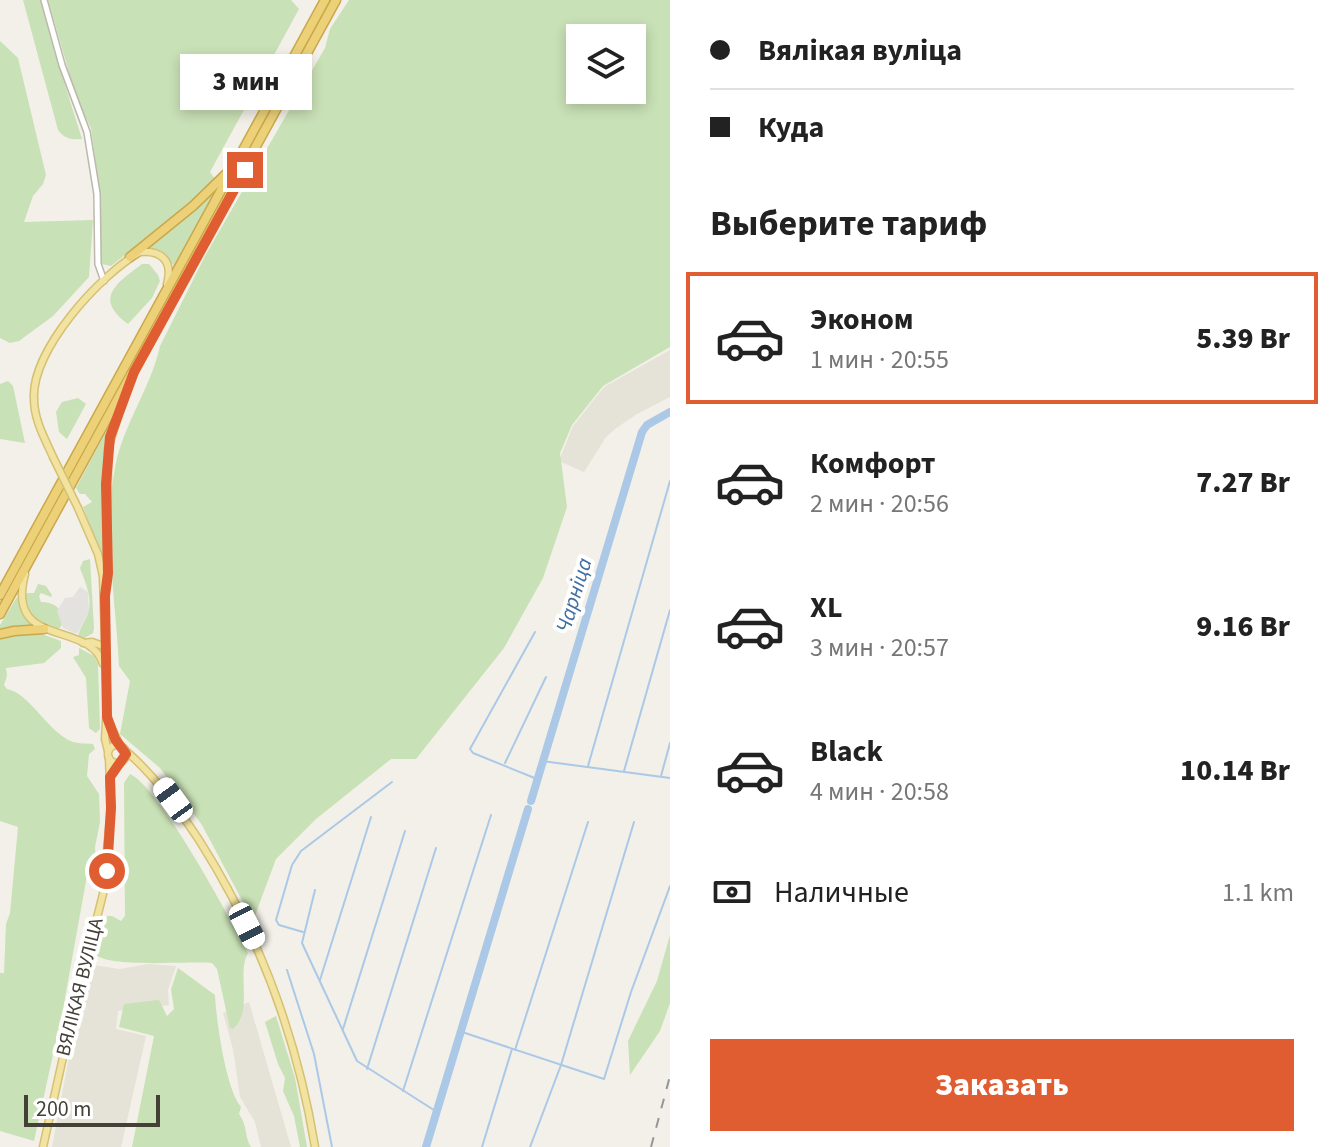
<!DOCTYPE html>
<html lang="ru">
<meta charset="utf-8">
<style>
:root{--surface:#fff;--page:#f6f6f6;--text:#222;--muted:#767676;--line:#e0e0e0;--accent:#df5d31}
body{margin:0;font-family:"Source Sans 3",sans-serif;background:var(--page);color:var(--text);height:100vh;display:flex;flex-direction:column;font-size:30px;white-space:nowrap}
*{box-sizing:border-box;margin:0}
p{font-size:26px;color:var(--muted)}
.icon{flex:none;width:44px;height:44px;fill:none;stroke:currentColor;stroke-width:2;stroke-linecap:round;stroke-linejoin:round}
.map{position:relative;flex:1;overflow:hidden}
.details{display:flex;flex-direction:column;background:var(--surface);width:664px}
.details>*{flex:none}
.top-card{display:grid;align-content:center;height:176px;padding:0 40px;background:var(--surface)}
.fabs{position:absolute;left:566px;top:24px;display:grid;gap:16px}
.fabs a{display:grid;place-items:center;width:80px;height:80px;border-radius:0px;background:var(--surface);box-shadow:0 4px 12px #0003;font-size:40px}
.scale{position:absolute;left:24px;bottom:20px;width:136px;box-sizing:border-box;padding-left:8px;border:4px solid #444037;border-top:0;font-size:22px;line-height:28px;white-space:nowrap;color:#444037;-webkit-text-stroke:6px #fff;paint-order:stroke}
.end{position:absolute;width:36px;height:36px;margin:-18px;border:10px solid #df5d31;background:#fff;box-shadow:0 0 0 4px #fff}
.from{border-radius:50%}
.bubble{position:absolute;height:56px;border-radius:0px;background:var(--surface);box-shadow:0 4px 12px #0003;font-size:26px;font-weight:800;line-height:56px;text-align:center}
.car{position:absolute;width:24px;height:48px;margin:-24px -12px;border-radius:10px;box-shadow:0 0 6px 2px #0007;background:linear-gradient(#fff 24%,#345 0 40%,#fff 0 76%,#345 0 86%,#fff 0)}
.top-card b{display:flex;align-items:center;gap:28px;height:76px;font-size:30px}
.top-card b+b{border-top:2px solid var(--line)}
.top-card i{width:20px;height:20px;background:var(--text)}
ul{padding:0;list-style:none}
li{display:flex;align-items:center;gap:24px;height:132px;margin:0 16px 12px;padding:0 24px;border:4px solid transparent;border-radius:0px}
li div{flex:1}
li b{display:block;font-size:30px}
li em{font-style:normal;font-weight:800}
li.current{border-color:var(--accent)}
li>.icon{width:72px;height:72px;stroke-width:1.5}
h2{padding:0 40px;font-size:36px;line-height:96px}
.pay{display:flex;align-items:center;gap:20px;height:88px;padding:0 40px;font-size:30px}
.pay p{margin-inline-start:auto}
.button{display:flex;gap:16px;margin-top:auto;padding:16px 40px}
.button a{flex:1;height:92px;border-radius:0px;background:var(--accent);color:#fff;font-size:32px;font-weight:800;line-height:92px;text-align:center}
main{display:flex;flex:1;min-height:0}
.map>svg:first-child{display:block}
.residential{fill:#e5e2d7}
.green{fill:#c9e1b6;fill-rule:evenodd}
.parking{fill:#e3e2df}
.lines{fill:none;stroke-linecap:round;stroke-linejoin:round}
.stream{stroke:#abc9e7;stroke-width:2}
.river{stroke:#abc9e7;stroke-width:8}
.minor-casing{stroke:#bcb8ac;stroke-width:8}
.major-casing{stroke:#d5c173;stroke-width:9}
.highway-casing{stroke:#caa84a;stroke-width:11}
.minor{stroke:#fff;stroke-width:5}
.major{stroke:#f2e3a1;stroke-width:6}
.highway{stroke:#ecd179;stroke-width:8}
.rail{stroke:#969696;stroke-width:2;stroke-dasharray:10 10;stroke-linecap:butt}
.major-bridge-casing{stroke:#d5c173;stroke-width:9;stroke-linecap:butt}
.major-bridge{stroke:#f2e3a1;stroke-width:6}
.route{stroke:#df5d31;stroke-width:10}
.labels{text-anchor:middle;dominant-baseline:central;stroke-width:8;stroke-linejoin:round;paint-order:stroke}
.street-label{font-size:20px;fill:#444037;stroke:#fff}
.water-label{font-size:22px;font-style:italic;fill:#3e6ea3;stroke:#fff}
</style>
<main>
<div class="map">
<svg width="670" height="1147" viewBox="0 0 670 1147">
<rect width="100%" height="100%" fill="#f2f0e8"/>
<g class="residential">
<path d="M 670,350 L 670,397 L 637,414 L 615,429 L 606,437 L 584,472 L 559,461 L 573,426 L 604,387 Z"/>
<path d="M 148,964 L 176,966 L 168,990 L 169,1005 L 118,1011 L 116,1029 L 146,1036 L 121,1147 L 52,1147 L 69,1057 L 92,965 L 120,969 Z"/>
<path d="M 249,1002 L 291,1147 L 261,1147 L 255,1122 L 240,1097 L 233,1049 L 223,1013 Z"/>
</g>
<g class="green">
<path d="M 23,0 L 42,0 L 54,50 L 82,139 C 71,140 65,139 58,130 Z"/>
<path d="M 48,0 L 291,0 L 299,9 L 210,172 L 215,179 L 189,204 L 111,266 L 102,264 L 99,243 L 101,201 L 91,128 L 77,100 Z"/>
<path d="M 349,0 L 670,0 L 670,347 L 603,386 L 572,425 L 560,453 L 567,507 L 543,578 L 504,648 L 416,759 L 391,759 L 316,819 L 276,859 L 253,921 L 202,825 L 160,768 L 120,734 L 130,681 L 119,666 C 116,602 103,532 115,468 C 123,424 151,388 160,346 L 205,256 L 325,48 L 330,29 ZM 580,38 L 632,38 L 632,90 L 580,90 Z"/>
<path d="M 0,41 L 18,58 L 46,175 L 43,184 L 33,196 L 24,222 L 93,220 L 89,277 L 53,316 L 19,341 L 10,343 L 0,338 Z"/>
<path d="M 216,192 L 175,267 L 161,251 L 142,249 Z"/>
<path d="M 142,264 L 149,264 L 158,275 L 160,281 L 152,298 L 128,324 C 93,298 117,283 142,264 Z"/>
<path d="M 8,381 L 13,386 L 25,443 L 0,439 L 0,384 Z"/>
<path d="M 78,398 L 86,404 L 67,439 L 59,432 L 56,412 L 62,402 Z"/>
<path d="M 108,428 L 104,467 L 105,565 L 83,507 L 92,502 L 85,494 L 80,494 L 76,488 Z"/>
<path d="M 90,559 L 94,628 L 93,633 L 83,639 L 78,638 C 79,628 85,622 88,613 C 93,598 85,582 80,568 L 83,561 Z"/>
<path d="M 38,584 L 46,586 L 52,595 L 51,597 L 41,593 L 39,596 L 41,602 C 54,602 61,608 65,620 L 59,629 C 41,627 30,616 24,600 L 27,593 L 34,593 Z"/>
<path d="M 17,597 L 24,613 L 38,627 L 19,627 L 0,633 L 0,625 Z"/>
<path d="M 19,633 L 42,634 L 61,641 L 61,648 L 44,663 L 6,668 L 7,676 L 4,685 L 7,689 C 30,693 48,733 73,742 C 80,744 86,743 93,744 L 95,749 L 89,754 L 87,776 L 99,794 L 100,822 L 95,847 L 96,864 L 88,870 L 61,1020 L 63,1021 L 61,1031 L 58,1032 L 34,1141 L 0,1131 L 0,973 L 4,973 L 6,924 L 10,913 L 18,827 L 0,821 L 0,636 Z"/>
<path d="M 79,648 L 94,656 L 98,664 L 100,729 L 96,733 L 89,728 L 86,678 L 73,657 L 79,655 Z"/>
<path d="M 130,774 C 161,789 229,917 248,953 C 236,975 254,1010 233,1029 L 230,1028 L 217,969 L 212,963 C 187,961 113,968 96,955 L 107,916 L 112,916 L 121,921 L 125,916 L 124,783 Z"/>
<path d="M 670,935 L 670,1003 L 660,1031 L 630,1075 L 628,1041 L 657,981 Z"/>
<path d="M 178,968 L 215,995 C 216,1019 226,1090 241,1107 L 239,1114 C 248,1126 244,1137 251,1147 L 132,1147 L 154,1036 L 119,1027 L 124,1004 L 159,1000 L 167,1016 L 174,1009 L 171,989 Z"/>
<path d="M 276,1016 L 295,1078 L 307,1147 L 300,1147 L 294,1116 L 283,1091 L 285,1078 L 278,1064 L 265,1022 Z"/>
</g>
<path class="parking" d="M 80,587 L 88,592 L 89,611 L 78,633 L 74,633 L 63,628 L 57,611 L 65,598 L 73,597 Z"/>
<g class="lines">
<g class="stream">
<path d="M 535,632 L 470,749 L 473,753 L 537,779"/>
<path d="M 542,761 L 670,778"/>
<path d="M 505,763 L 546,677"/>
<path d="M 588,766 L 670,481"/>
<path d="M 624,771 L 670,610"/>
<path d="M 661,776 L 670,743"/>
<path d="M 315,890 L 302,943 L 357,1061 L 437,1112"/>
<path d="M 303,932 L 279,925 L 276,920 L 292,865 L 301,851 L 392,782"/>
<path d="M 287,970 L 314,1054 L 332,1147"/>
<path d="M 320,980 L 371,817"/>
<path d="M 343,1029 L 405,831"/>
<path d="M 462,1032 L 604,1079 L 631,992 L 670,886"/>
<path d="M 515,1050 L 588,822"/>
<path d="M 367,1069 L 436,848"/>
<path d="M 403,1091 L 491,815"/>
<path d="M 482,1147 L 512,1049"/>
<path d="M 530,1147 L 561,1065 L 634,822"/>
</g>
<g class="river">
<path d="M 531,801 L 642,432 L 647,425 L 670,412"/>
<path d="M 426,1147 L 528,809"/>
</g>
<defs>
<path id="minor" d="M 44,0 L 62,65 L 87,132 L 97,194 L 98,264 L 104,281"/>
<g id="major">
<path d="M 53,457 C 45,439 34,420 34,399 C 31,350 100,275 140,252 C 163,250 173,262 167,284"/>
<path d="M 78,508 L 98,554 L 103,576 L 107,705 L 105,739 L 108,751"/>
<path d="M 25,574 C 5,650 89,619 103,664"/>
<path d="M 107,584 L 108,449 L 126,390"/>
<path d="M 83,643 L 92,642 L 106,647"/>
<path d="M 108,720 L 120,746"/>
<circle cx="117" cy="754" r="9"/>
<path d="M 126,751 C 156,777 177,807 199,840 C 259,934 297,1037 315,1147"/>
<path d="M 43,1147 L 74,1008 L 103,894 L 111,808 L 109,758"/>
</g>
<g id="highway">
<path d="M 130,257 L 193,206 L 230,170"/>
<path d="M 0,595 L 325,0"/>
<path d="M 0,614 L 336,0"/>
<path d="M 0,634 L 14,631 L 44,629"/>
</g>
</defs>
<use href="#minor" class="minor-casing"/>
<use href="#major" class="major-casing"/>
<use href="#highway" class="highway-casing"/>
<use href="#minor" class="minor"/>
<use href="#major" class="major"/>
<use href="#highway" class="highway"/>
<path class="rail" d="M 651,1147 L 670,1076"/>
<defs>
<path id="major-bridge" d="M 53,457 L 78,508"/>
</defs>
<use href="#major-bridge" class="major-bridge-casing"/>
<use href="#major-bridge" class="major-bridge"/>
</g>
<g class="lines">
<path class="route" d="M 107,871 L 111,808 L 110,777 L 126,754 L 115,739 L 107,717 L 105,596 L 108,573 L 106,484 L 110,437 L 134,372 L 245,170"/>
</g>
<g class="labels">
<g class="street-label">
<text transform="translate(80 987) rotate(-76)">ВЯЛІКАЯ ВУЛІЦА</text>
</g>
<g class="water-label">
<text transform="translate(574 595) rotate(-73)">Чарніца</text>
</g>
</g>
</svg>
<div class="fabs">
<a><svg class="icon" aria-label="layers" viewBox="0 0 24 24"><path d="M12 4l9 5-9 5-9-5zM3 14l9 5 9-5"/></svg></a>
</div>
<div class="scale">200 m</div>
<i class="end from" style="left:107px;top:871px"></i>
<i class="end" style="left:245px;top:170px"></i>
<div class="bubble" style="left:180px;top:54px;width:132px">3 мин</div>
<i class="car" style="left:173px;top:800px;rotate:324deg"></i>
<i class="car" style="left:247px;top:926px;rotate:153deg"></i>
</div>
<section class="details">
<div class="top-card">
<b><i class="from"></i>Вялікая вуліца</b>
<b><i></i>Куда</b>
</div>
<h2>Выберите тариф</h2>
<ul>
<li class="current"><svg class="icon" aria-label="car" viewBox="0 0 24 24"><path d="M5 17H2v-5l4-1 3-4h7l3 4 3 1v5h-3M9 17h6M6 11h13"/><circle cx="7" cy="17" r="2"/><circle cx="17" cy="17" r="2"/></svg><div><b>Эконом</b><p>1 мин · 20:55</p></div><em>5.39 Br</em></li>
<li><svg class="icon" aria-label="car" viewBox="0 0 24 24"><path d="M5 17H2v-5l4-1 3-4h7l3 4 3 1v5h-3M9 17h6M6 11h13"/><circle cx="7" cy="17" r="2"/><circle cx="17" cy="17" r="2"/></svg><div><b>Комфорт</b><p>2 мин · 20:56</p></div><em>7.27 Br</em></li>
<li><svg class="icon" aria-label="car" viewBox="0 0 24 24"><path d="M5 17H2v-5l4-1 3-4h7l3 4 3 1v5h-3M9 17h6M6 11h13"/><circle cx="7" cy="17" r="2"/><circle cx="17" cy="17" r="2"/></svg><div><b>XL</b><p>3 мин · 20:57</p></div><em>9.16 Br</em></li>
<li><svg class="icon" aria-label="car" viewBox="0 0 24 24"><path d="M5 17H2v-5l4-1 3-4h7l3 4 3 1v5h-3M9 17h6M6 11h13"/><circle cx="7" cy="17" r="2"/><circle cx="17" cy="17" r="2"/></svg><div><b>Black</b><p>4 мин · 20:58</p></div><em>10.14 Br</em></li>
</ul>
<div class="pay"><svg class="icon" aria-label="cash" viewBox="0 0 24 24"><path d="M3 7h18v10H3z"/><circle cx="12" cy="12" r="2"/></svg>Наличные<p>1.1 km</p></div>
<div class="button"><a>Заказать</a></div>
</section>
</main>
